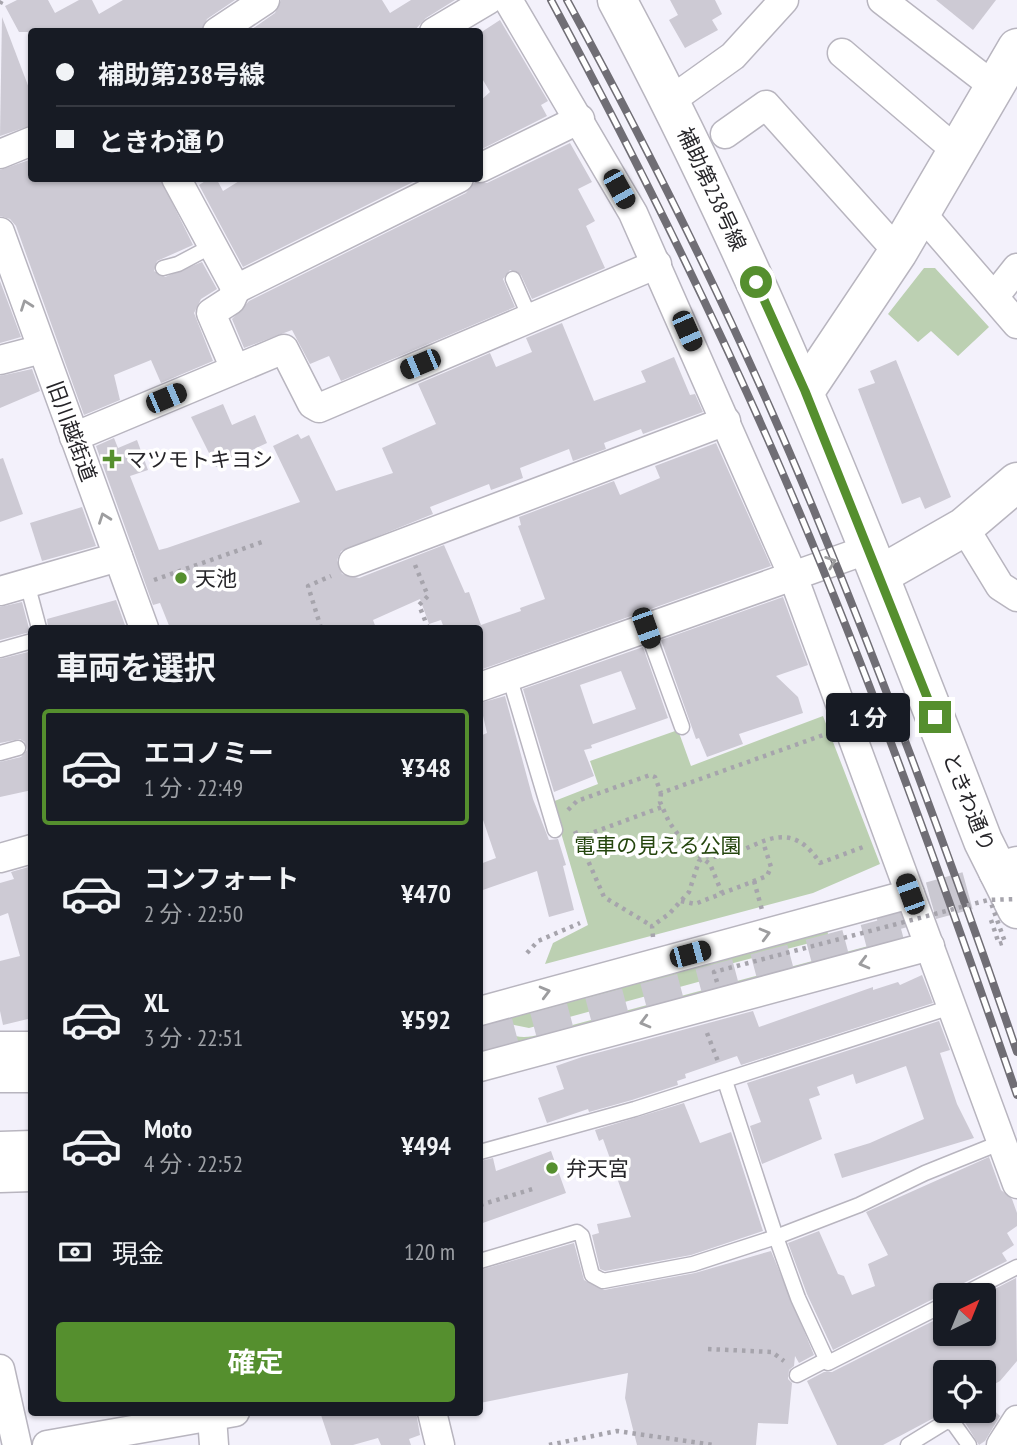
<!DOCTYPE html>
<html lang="ja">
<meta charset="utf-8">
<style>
:root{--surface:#171b24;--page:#242831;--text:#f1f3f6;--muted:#9ea1a6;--line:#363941;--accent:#558f2e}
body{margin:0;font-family:"PT Sans Narrow","Noto Sans JP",sans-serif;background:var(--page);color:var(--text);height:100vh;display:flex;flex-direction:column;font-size:26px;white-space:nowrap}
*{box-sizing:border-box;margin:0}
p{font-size:23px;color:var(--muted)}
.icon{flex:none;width:38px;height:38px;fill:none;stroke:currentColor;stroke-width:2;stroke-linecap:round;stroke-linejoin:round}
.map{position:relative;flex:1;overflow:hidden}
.sheet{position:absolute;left:28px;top:625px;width:455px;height:791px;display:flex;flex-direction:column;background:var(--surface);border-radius:7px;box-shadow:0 2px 5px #0004}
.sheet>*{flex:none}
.top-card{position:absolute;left:28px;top:28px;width:455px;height:154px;border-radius:7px;box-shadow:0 2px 5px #0004;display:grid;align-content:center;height:154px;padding:0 28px;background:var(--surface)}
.needle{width:46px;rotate:43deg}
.fabs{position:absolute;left:933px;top:1283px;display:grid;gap:14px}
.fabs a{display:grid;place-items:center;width:63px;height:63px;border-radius:7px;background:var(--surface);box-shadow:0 2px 5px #0004;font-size:35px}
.end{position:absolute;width:32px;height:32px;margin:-16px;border:9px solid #558f2e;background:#fff;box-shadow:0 0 0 4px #fff}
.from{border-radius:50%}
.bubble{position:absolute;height:49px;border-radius:7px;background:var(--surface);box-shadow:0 2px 5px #0004;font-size:23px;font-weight:700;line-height:49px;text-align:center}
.car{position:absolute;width:21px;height:42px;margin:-21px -10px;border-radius:9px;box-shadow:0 0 5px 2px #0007;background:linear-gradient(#222 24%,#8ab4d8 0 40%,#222 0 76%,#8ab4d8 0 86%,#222 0)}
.top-card b{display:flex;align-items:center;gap:24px;height:66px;font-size:26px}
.top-card b+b{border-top:2px solid var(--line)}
.top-card i{width:18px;height:18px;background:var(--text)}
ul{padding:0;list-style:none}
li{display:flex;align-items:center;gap:21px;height:116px;margin:0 14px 10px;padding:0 14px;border:4px solid transparent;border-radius:7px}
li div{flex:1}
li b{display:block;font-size:26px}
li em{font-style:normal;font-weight:700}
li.on{border-color:var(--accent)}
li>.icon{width:63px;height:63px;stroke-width:1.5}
h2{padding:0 28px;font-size:32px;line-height:84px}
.pay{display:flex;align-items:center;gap:18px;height:77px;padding:0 28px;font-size:26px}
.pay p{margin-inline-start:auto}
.primary-button{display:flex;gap:14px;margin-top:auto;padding:14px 28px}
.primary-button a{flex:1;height:80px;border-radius:7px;background:var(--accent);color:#fff;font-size:28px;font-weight:700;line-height:80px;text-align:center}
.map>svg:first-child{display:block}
.green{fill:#bcd0b2}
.building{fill:#cdcad4;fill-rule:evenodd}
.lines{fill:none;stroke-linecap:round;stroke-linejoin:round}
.primary-tunnel{stroke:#cac8d1;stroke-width:38;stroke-dasharray:38 19;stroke-linecap:butt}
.lane-casing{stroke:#b8b5bf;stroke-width:17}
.street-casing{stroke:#b8b5bf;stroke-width:31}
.secondary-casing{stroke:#b8b5bf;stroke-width:41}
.primary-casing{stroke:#b8b5bf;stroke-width:41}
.path{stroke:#a6a4ac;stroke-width:4.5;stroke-dasharray:3.5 5;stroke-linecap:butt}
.lane{stroke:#fff;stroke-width:14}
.street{stroke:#fff;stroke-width:28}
.secondary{stroke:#fff;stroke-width:38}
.primary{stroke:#fff;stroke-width:38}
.rail-casing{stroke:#706e75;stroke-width:8}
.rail{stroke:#fff;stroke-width:5;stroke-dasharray:16;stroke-linecap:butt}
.path-bridge{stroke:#a6a4ac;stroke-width:4.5;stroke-dasharray:3.5 5;stroke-linecap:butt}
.oneway{stroke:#9d9d9f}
.route{stroke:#558f2e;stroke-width:9}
.poi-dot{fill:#558f2e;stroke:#fff;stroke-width:2.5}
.labels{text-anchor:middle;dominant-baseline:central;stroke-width:7;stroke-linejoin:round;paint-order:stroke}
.street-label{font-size:21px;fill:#262529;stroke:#fff}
.poi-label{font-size:21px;fill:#262529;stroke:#fff;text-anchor:start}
.park-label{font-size:21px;fill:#25460e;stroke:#fff}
</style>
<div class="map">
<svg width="1017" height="1445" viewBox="0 0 1017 1445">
<rect width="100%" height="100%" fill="#f3f1fb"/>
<g class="green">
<path d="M 924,268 L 935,268 L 989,327 L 958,356 L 931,331 L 918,342 L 888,314 Z"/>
<path d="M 823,716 L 880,864 L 813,893 L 545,964 L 553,943 L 588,925 L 552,802 L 598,784 L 590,761 L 678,730 L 691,766 Z"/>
<path d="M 826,926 L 829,938 L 707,970 L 709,979 L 529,1028 L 504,1023 L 480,1029 L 480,1018 Z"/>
<path d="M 887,941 L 889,948 L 567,1034 L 565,1027 Z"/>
<path d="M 558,1030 L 560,1035 L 480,1057 L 480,1040 C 495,1027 506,1036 524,1037 C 535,1037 547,1032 558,1030 Z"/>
</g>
<g class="building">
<path d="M 17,0 L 48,0 L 55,13 L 79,0 L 92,0 L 99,14 L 123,0 L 235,0 L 207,19 L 201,32 L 19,32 L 5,6 Z"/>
<path d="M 281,0 L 382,0 L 390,13 L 411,0 L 455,0 L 426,18 L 413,32 L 248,32 L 275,13 Z"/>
<path d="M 670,0 L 715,0 L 722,14 L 712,20 L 718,30 L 685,48 L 669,20 L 678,15 Z"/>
<path d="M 936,0 L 996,0 L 973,30 Z"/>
<path d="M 2,17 L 32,96 L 32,125 L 0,136 Z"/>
<path d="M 500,20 L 548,101 L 541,105 L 547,116 L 480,150 L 480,101 L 490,92 L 480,75 L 480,33 Z"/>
<path d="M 570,143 L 592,182 L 578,189 L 595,221 L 586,226 L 605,268 L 532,299 L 521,275 L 510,270 L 503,279 L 515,307 L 341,381 L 329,356 L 310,364 L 292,330 L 244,348 L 232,319 L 249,301 L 466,193 L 474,183 L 487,183 Z"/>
<path d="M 32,159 L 32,178 L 160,178 L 193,245 L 157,261 L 154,271 L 165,277 L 202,262 L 217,289 L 201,299 L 194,313 L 213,361 L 161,383 L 151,360 L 114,375 L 120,400 L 84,415 L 16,226 L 10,219 L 0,216 L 0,170 Z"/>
<path d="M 210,178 L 216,178 L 223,191 L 244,178 L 421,178 L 243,267 L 199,185 Z"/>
<path d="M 0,281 L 21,337 L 0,343 Z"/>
<path d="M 562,323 L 594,401 L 646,382 L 641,371 L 674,357 L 690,395 L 695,394 L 703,412 L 643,434 L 641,429 L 604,443 L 606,449 L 573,461 L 569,449 L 520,468 L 523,478 L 491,490 L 489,484 L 430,507 L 433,514 L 341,551 L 337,560 L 342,574 L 359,578 L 444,545 L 465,593 L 469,592 L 481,625 L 521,611 L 520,608 L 545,599 L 518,526 L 521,525 L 519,517 L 614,481 L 620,495 L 660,478 L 655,466 L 716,443 L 771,566 L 480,670 L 480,628 L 444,628 L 441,620 L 429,624 L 420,599 L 373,620 L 376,628 L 170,628 L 160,603 L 153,605 L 96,446 L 114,438 L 118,448 L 137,440 L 148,470 L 130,476 L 159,550 L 167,548 L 300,502 L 273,446 L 298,434 L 301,439 L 309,435 L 336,491 L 393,473 L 382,448 L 436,424 L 418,384 L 490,353 L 496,367 L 532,352 L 526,338 Z"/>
<path d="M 896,360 L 951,497 L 925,509 L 920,497 L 902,504 L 858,389 L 875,383 L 870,371 Z"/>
<path d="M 32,369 L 40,391 L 0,408 L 0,376 Z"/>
<path d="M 223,404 L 232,425 L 255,415 L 267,443 L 216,467 L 191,417 Z"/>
<path d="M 3,458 L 23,514 L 0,522 L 0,459 Z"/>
<path d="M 82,507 L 96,546 L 42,561 L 30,523 Z"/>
<path d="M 783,597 L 808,665 L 776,676 L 798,697 L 803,713 L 739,734 L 743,744 L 707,757 L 699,738 L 696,739 L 661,640 Z"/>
<path d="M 116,600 L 126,628 L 48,628 L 47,619 Z"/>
<path d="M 22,602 L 30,632 L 0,640 L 0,607 Z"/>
<path d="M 643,647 L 668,718 L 591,745 L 592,748 L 584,750 L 594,776 L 554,792 L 523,689 ZM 621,671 L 636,709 L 593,724 L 580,685 Z"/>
<path d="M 32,651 L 32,790 L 0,797 L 0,762 L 21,757 L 27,750 L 25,742 L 20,739 L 0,743 L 0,659 Z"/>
<path d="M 505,696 L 533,799 L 549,840 L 558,839 L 566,865 L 563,866 L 574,910 L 549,917 L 537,871 L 480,891 L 480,864 L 496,858 L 480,811 L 480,736 L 487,733 L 480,703 Z"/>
<path d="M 32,866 L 32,1018 L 3,1025 L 0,1011 L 0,961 L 20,956 L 8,913 L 0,916 L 0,883 L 14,879 L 11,872 Z"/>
<path d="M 922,975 L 933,1003 L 741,1065 L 737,1056 L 685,1074 L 686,1078 L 677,1081 L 678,1085 L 632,1100 L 589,1112 L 588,1109 L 547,1123 L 538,1098 L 564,1089 L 556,1066 L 582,1057 L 753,1011 L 759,1027 L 873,987 L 873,990 L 898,982 L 900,985 Z"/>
<path d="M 939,1021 L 950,1050 L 940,1053 L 957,1104 L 974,1138 L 842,1178 L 834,1154 L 870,1143 L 924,1119 L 906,1066 L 856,1084 L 853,1074 L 817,1087 L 820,1095 L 809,1099 L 822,1139 L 762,1164 L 750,1126 L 761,1122 L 747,1083 Z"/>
<path d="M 684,1103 L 700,1143 L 731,1132 L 763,1231 L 691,1255 L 605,1271 L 600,1269 L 592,1235 L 599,1233 L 597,1224 L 631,1217 L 603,1139 L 599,1141 L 595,1130 Z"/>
<path d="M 551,1151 L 566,1193 L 480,1224 L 480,1161 L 493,1158 L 496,1171 Z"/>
<path d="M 989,1157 L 1001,1190 L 1012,1199 L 1017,1213 L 1017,1226 L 1007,1233 L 1014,1245 L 1002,1253 L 1007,1261 L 958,1286 L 952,1295 L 941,1295 L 833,1350 L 807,1294 L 788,1243 L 819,1231 L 838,1274 L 844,1276 L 852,1295 L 875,1286 L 868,1264 L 888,1255 L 866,1212 Z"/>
<path d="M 574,1243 L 584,1280 L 604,1290 L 695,1273 L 771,1251 L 814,1355 L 799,1363 L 795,1356 L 794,1366 L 789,1370 L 788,1379 L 792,1383 L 788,1424 L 758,1423 L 756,1445 L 637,1445 L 625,1398 L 628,1373 L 480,1403 L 480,1270 Z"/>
<path d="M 1016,1278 L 1017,1361 L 1000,1381 L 984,1390 L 984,1372 L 945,1372 L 945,1412 L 883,1445 L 837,1445 L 807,1381 L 824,1372 L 832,1372 L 945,1315 L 945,1334 L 984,1334 L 983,1295 Z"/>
<path d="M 984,1401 L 1000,1416 L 985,1441 L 979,1445 L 964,1421 L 974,1410 L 984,1410 Z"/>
<path d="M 320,1412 L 416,1412 L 420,1435 L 409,1439 L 411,1445 L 381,1445 L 378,1438 L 353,1445 L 331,1445 Z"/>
</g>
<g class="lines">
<g class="primary-tunnel">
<path d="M 876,916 L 1017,877"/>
<path d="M 480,1046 L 920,929"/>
</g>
<defs>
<g id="lane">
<path d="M 163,268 L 178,264 L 212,246"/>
<path d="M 513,279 L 530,318"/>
<path d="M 27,583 L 39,628"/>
<path d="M 646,628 L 682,727"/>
<path d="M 0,650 L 32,641"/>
<path d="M 509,676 L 555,830"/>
<path d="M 0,753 L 18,748"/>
<path d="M 725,1081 L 776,1237 L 798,1298 L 828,1363 L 945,1304"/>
<path d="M 480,1152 L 635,1109 L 954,1006"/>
<path d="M 480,1261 L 577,1232 L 582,1236 L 592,1275 L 603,1281 L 693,1264 L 776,1237 L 859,1205 L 925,1173 L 1002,1142"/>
<path d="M 962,1295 L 1017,1267"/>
<path d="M 797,1375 L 826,1360"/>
<path d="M 908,1445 L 947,1421 L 954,1424 L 969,1445"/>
</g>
<g id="street">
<path d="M 508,0 L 633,213 L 793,576 L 1017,1184"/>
<path d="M 882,0 L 996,88"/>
<path d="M 217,32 L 265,0"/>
<path d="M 434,32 L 488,0"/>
<path d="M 842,53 L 958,152"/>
<path d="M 670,101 L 733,56 L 784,0"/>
<path d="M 725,134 L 766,105 L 898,252"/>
<path d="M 0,154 L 32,141"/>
<path d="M 480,168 L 580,119"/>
<path d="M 176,178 L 236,289 L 459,178"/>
<path d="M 922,214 L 1017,324"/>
<path d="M 0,232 L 144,628"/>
<path d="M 994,297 L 1017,268"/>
<path d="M 0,360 L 42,349"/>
<path d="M 235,369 L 211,313 L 231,300 L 236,289"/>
<path d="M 74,437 L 284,349 L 312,404 L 319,408 L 657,264"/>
<path d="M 964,527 L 1000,586 L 1017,597"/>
<path d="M 353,562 L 726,421"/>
<path d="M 0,591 L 118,557"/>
<path d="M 480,687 L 869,549"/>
<path d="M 0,858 L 32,849"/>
<path d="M 480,1011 L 910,894"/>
<path d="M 0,1046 L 32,1046"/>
<path d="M 480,1067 L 930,946"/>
<path d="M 0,1178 L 32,1177"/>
<path d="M 0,1369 L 17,1445"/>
<path d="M 432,1412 L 440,1445"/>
<path d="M 212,1417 L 214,1445"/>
<path d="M 47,1445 L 235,1412"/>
<path d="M 1001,1445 L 1017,1420"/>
</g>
<g id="secondary">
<path d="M 617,0 C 762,270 873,555 983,841 L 1017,909"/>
<path d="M 805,391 L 898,252 L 1017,48"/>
<path d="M 880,575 L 964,527 L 1017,482"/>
</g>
<g id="primary">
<path d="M 998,871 L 1017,866"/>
<path d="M 0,1073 L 32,1073"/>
<path d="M 0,1151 L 32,1150"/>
</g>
</defs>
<use href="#lane" class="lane-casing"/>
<use href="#street" class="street-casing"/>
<use href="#secondary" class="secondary-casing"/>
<use href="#primary" class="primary-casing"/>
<g class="path">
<path d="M 0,4 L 2,0"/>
<path d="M 415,565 L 428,596 L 419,605 L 428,628"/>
<path d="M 154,580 L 265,541"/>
<path d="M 321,628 L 308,586 L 331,576"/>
<path d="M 661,793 L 660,802 L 669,822 L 687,847 L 710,864 L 722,893"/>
<path d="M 568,810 L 577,801 L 650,775 L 655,777 L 661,793 L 826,734"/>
<path d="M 575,831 L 604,897 L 652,926"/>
<path d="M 578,838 L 662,807"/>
<path d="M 754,881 L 762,910"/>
<path d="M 681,901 L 695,904 L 767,876 L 771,867 L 763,842"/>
<path d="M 653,937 L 652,926 L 669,914 L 689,892 L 699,861 L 706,856 C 748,864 782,805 820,863 L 866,846"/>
<path d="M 527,953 L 538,941 L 580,923"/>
<path d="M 707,1033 L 719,1064"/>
<path d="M 480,1205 L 536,1188"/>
<path d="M 708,1349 L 772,1352 L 784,1361"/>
<path d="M 549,1445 L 617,1431 L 714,1445"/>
</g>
<use href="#lane" class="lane"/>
<use href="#street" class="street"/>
<use href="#secondary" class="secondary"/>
<use href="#primary" class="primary"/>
<defs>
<g id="rail">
<path d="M 551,0 C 638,162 720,326 792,495 C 876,692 947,893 1017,1095"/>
<path d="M 567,0 C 657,165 741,334 813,508 C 887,687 954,868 1017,1052"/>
</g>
</defs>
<use href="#rail" class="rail-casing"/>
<use href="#rail" class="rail"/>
<g class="path-bridge">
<path d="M 991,920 L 999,944 L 1005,942 L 991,903"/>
<path d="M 717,982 L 714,972 L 988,900 L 1017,899"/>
</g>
</g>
<defs><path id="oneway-chevron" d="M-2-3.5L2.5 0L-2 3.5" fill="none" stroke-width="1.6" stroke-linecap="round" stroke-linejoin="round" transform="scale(1.75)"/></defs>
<g class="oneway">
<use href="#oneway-chevron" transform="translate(26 305) rotate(-110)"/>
<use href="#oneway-chevron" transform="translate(104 518) rotate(-110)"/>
<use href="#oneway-chevron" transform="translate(831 562) rotate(-20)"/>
<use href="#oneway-chevron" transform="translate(765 934) rotate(-15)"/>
<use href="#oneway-chevron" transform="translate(864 963) rotate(165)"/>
<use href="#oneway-chevron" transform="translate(545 992) rotate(-15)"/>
<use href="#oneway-chevron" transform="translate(645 1022) rotate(165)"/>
</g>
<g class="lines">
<path class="route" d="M 756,282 L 805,391 L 935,717"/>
</g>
<g class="poi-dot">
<path d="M108.5 448.5h7v7h7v7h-7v7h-7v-7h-7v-7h7z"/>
<circle cx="181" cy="578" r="7"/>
<circle cx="552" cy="1168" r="7"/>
</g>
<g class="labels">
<g class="street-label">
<text transform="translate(712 189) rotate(65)">補助第238号線</text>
<text transform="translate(72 431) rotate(70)">旧川越街道</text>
<text transform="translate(969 802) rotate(68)">ときわ通り</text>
</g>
<g class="poi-label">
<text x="126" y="459">マツモトキヨシ</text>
<text x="195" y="578">天池</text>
<text x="566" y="1168">弁天宮</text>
</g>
<g class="park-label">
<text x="658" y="845">電車の見える公園</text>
</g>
</g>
</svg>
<div class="fabs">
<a><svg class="needle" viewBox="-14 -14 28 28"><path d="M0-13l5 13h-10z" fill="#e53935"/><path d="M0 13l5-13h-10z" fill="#9ea1a6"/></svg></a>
<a><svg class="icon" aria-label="locate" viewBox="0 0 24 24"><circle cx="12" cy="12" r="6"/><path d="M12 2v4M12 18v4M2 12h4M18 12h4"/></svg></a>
</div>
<i class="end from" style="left:756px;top:282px"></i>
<i class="end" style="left:935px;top:717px"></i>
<div class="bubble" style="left:826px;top:693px;width:84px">1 分</div>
<i class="car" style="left:619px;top:189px;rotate:151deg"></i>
<i class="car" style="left:687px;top:331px;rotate:156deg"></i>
<i class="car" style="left:420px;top:364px;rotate:247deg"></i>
<i class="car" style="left:166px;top:398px;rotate:67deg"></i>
<i class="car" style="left:646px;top:628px;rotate:160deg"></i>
<i class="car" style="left:910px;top:894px;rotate:340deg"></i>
<i class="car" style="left:690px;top:954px;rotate:75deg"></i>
<div class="top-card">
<b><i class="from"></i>補助第238号線</b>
<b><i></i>ときわ通り</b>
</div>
<section class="sheet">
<h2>車両を選択</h2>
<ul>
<li class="on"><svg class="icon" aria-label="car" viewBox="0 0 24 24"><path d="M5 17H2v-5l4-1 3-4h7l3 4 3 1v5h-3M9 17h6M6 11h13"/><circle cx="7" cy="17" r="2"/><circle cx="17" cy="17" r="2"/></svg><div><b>エコノミー</b><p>1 分 · 22:49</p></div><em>¥348</em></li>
<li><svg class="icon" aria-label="car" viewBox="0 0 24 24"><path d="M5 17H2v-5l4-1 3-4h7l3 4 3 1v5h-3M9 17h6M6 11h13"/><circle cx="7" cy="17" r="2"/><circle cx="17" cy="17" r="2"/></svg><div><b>コンフォート</b><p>2 分 · 22:50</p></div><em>¥470</em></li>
<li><svg class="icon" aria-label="car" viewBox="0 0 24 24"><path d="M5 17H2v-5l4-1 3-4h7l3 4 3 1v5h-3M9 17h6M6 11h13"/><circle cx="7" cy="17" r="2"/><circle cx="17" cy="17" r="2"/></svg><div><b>XL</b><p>3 分 · 22:51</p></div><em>¥592</em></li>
<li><svg class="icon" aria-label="car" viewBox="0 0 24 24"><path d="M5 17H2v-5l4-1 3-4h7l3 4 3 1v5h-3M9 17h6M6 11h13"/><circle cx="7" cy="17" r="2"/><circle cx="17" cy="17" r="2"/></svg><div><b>Moto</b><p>4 分 · 22:52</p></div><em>¥494</em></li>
</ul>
<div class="pay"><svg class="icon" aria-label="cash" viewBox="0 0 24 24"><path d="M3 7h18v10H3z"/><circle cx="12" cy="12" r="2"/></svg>現金<p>120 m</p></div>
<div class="primary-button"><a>確定</a></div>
</section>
</div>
